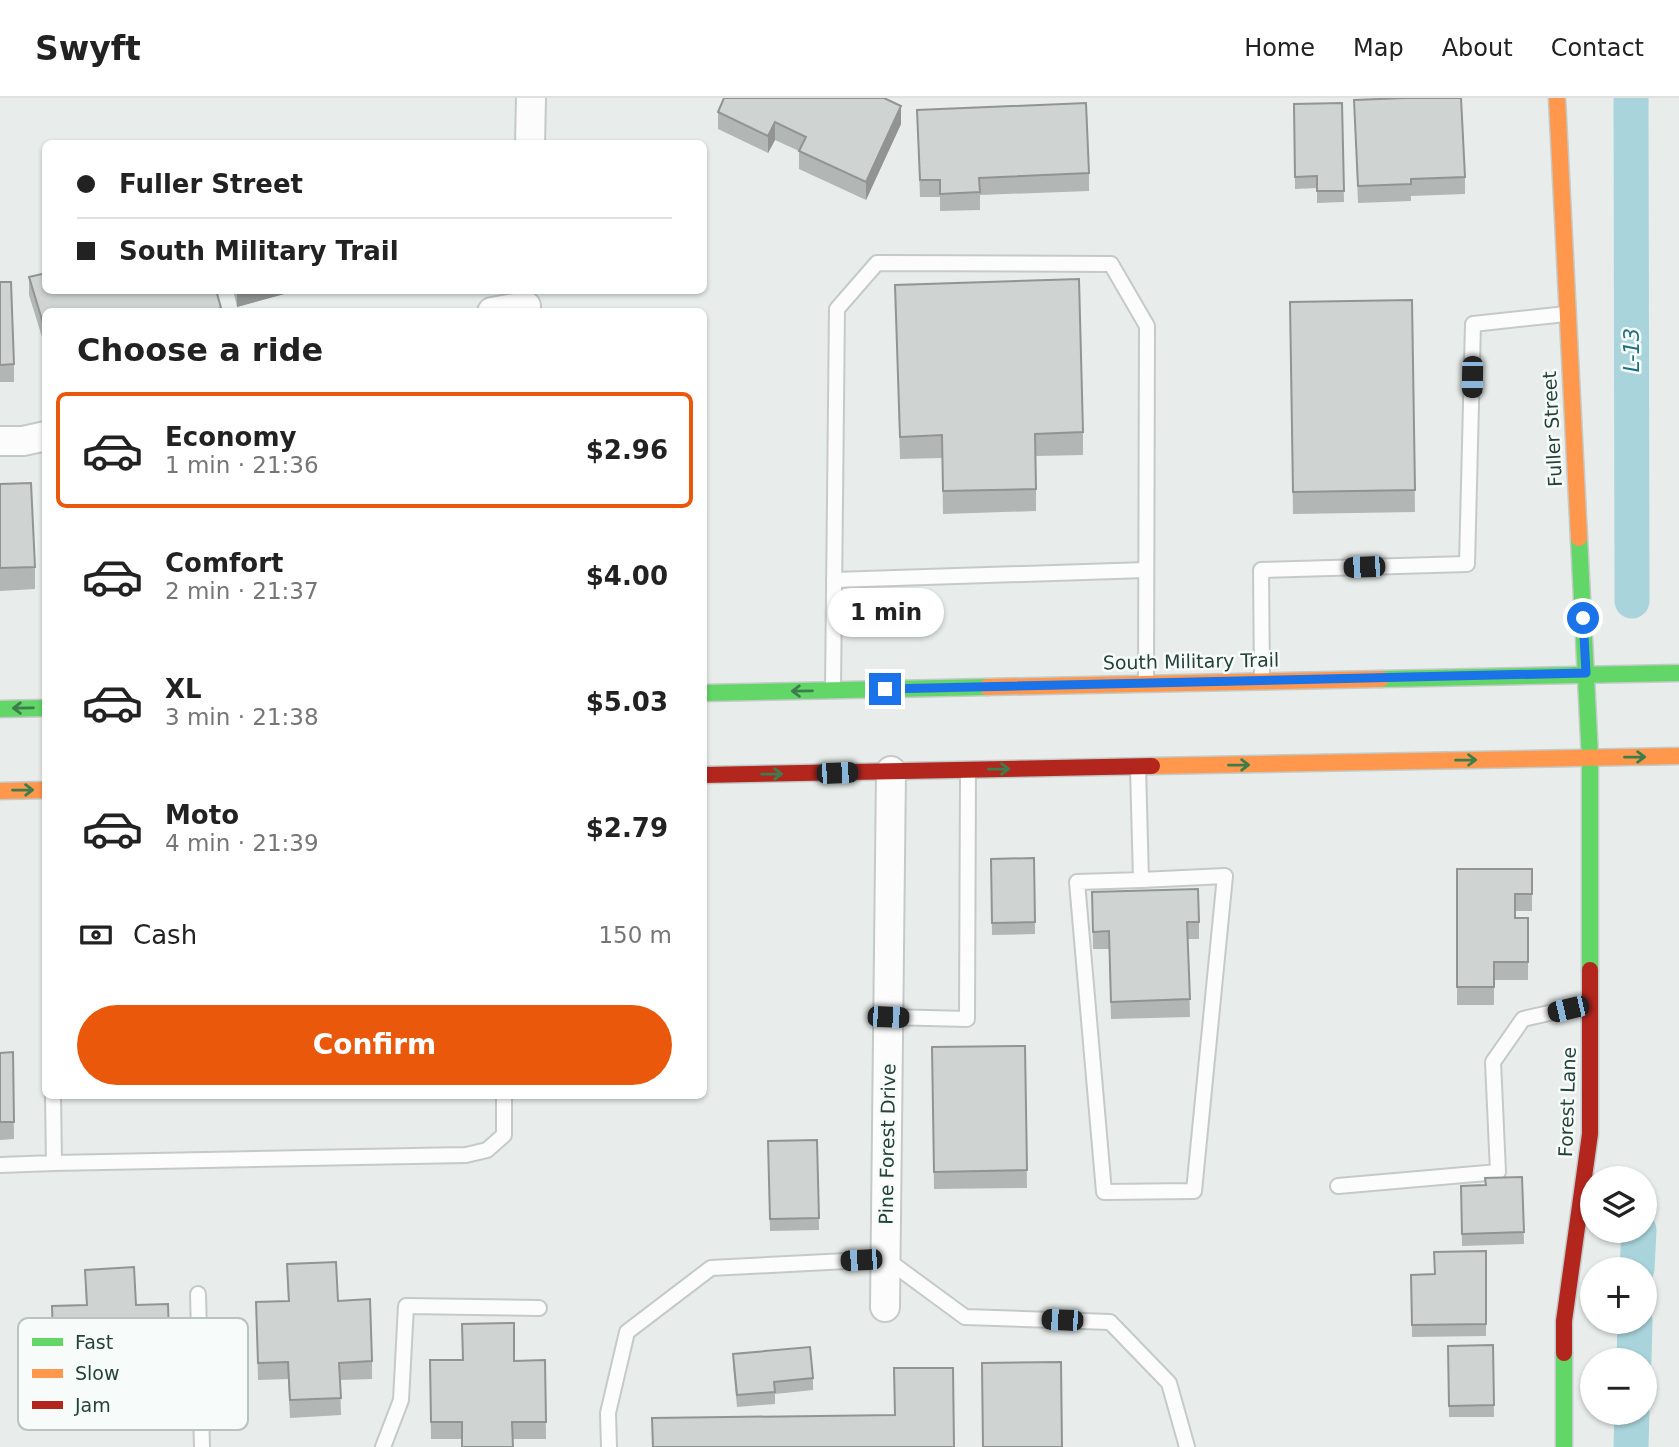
<!DOCTYPE html>
<meta charset="utf-8">
<style>
:root{--surface:#fff;--page:#f6f6f6;--text:#222;--muted:#767676;--line:#e0e0e0;--accent:#ea580c}
body{margin:0;font-family:"DejaVu Sans",sans-serif;background:var(--page);color:var(--text);height:100vh;display:flex;flex-direction:column;font-size:26px;white-space:nowrap}
*{box-sizing:border-box;margin:0}
p{font-size:23px;color:var(--muted)}
.icon{flex:none;width:38px;height:38px;fill:none;stroke:currentColor;stroke-width:2;stroke-linecap:round;stroke-linejoin:round}
.map{position:relative;flex:1;overflow:hidden}
.sheet{position:absolute;left:42px;top:210px;width:665px;height:791px;display:flex;flex-direction:column;background:var(--surface);border-radius:10px;box-shadow:0 2px 5px #0004}
.sheet>*{flex:none}
.banner{position:absolute;left:42px;top:42px;width:665px;height:154px;border-radius:10px;box-shadow:0 2px 5px #0004;display:grid;align-content:center;height:154px;padding:0 35px;background:var(--surface)}
.fabs{position:absolute;left:1580px;top:1068px;display:grid;gap:14px}
.fabs a{display:grid;place-items:center;width:77px;height:77px;border-radius:50%;background:var(--surface);box-shadow:0 2px 5px #0004;font-size:35px}
.end{position:absolute;width:32px;height:32px;margin:-16px;border:9px solid #1a73e8;background:#fff;box-shadow:0 0 0 4px #fff}
.from{border-radius:50%}
.bubble{position:absolute;height:49px;border-radius:24px;background:var(--surface);box-shadow:0 2px 5px #0004;font-size:23px;font-weight:600;line-height:49px;text-align:center}
.car{position:absolute;width:21px;height:42px;margin:-21px -10px;border-radius:9px;box-shadow:0 0 5px 2px #0007;background:linear-gradient(#222 24%,#8ab4d8 0 40%,#222 0 76%,#8ab4d8 0 86%,#222 0)}
.banner b{display:flex;align-items:center;gap:24px;height:66px;font-size:26px}
.banner b+b{border-top:2px solid var(--line)}
.banner i{width:18px;height:18px;background:var(--text)}
ul{padding:0;list-style:none}
li{display:flex;align-items:center;gap:21px;height:116px;margin:0 14px 10px;padding:0 21px;border:4px solid transparent;border-radius:10px}
li div{flex:1}
li b{display:block;font-size:26px}
li em{font-style:normal;font-weight:600}
li.active{border-color:var(--accent)}
li>.icon{width:63px;height:63px;stroke-width:1.5}
h2{padding:0 35px;font-size:32px;line-height:84px}
.pay{display:flex;align-items:center;gap:18px;height:77px;padding:0 35px;font-size:26px}
.pay p{margin-inline-start:auto}
.primary-button{display:flex;gap:14px;margin-top:auto;padding:14px 35px}
.primary-button a{flex:1;height:80px;border-radius:42px;background:var(--accent);color:#fff;font-size:28px;font-weight:600;line-height:80px;text-align:center}
header{display:flex;align-items:center;gap:42px;box-sizing:border-box;height:98px;padding:0 35px;background:var(--surface);border-bottom:2px solid var(--line)}
header strong{font-size:33px}
nav{display:flex;gap:38px;margin-inline-start:auto;font-size:24px}
.map>svg:first-child{display:block}
.lines{fill:none;stroke-linecap:round;stroke-linejoin:round}
.canal{stroke:#a9d4db;stroke-width:35}
.lane-casing{stroke:#c5cac8;stroke-width:18}
.street-casing{stroke:#c5cac8;stroke-width:32}
.fast-casing{stroke:#c3cbc8;stroke-width:19}
.slow-casing{stroke:#c3cbc8;stroke-width:19}
.jam-casing{stroke:#c3cbc8;stroke-width:19}
.lane{stroke:#fcfcfc;stroke-width:14}
.street{stroke:#fcfcfc;stroke-width:28}
.fast{stroke:#63d668;stroke-width:16}
.slow{stroke:#ff974d;stroke-width:16}
.jam{stroke:#b3261e;stroke-width:16}
.wall{fill:#b2b6b5}
.shaded-wall{fill:#919493}
.building{fill:#cfd4d2;stroke:#919493;stroke-width:2}
.oneway{stroke:#3d7d4c}
.route{stroke:#1a73e8;stroke-width:9}
.labels{text-anchor:middle;dominant-baseline:central;stroke-width:5;stroke-linejoin:round;paint-order:stroke}
.street-label{font-size:19px;fill:#24423a;stroke:#f7fbf9}
.water-label{font-size:21px;font-style:italic;fill:#1c6f80;stroke:#f7fbf9}
.key{fill:#f7fbf9;stroke:#b8c4c0;stroke-width:2}
.key-label{font-size:19px;fill:#24423a}
</style>
<header>
<strong>Swyft</strong>
<nav><a>Home</a><a>Map</a><a>About</a><a>Contact</a></nav>
</header>
<div class="map">
<svg width="1679" height="1349" viewBox="0 0 1679 1349">
<rect width="100%" height="100%" fill="#e8edeb"/>
<g class="lines">
<g class="canal">
<path d="M 1631,0 L 1632,503"/>
<path d="M 1637,1171 L 1639,1132"/>
<path d="M 1634,1262 L 1635,1223"/>
<path d="M 1631,1349 L 1632,1314"/>
</g>
<defs>
<g id="lane">
<path d="M 834,482 L 1146,472"/>
<path d="M 1262,581 L 1261,472 L 1467,466 L 1473,226 L 1566,216"/>
<path d="M 833,592 L 837,211 L 877,165 L 1111,166 L 1147,228 L 1146,584"/>
<path d="M 1138,670 L 1141,782 L 1077,784 L 1104,1094 L 1194,1093 L 1225,778 L 1141,782"/>
<path d="M 888,919 L 967,921 L 968,672"/>
<path d="M 54,1065 L 466,1057 L 487,1052 L 504,1037 L 504,998"/>
<path d="M 0,1067 L 54,1065 L 53,998"/>
<path d="M 1338,1088 L 1498,1074 L 1493,964 L 1523,921 L 1589,906"/>
<path d="M 198,1196 L 202,1349"/>
<path d="M 383,1349 L 401,1302 L 406,1208 L 539,1210"/>
<path d="M 609,1349 L 608,1315 L 627,1234 L 711,1170 L 886,1161 L 965,1219 L 1110,1224 L 1169,1285 L 1187,1349"/>
</g>
<g id="street">
<path d="M 530,46 L 531,0"/>
<path d="M 492,214 L 526,208"/>
<path d="M 0,343 L 23,343 L 46,338"/>
<path d="M 885,1209 L 891,673"/>
</g>
<g id="fast">
<path d="M 1579,440 L 1590,660 L 1590,872"/>
<path d="M 1381,581 L 1679,575"/>
<path d="M 704,595 L 987,589"/>
<path d="M 0,611 L 46,610"/>
<path d="M 1564,1255 L 1564,1349"/>
</g>
<g id="slow">
<path d="M 1557,0 L 1579,440"/>
<path d="M 987,589 L 1381,581"/>
<path d="M 1152,668 L 1679,658"/>
<path d="M 0,693 L 46,692"/>
</g>
<g id="jam">
<path d="M 704,677 L 1152,668"/>
<path d="M 1564,1255 L 1564,1223 L 1590,1036 L 1590,872"/>
</g>
</defs>
<use href="#lane" class="lane-casing"/>
<use href="#street" class="street-casing"/>
<use href="#fast" class="fast-casing"/>
<use href="#slow" class="slow-casing"/>
<use href="#jam" class="jam-casing"/>
<use href="#lane" class="lane"/>
<use href="#street" class="street"/>
<use href="#fast" class="fast"/>
<use href="#slow" class="slow"/>
<use href="#jam" class="jam"/>
</g>
<g class="wall">
<path d="M 1354,2 L 1465,79 L 1465,96 L 1411,98 L 1411,103 L 1358,105 Z"/>
<path d="M 1342,5 L 1344,104 L 1317,105 L 1317,90 L 1295,91 L 1294,6 Z"/>
<path d="M 917,12 L 1089,75 L 1089,93 L 980,97 L 980,112 L 940,113 L 940,99 L 920,99 Z"/>
<path d="M 718,14 L 901,26 L 866,102 L 799,71 L 799,53 L 775,42 L 768,55 L 718,31 Z"/>
<path d="M 29,179 L 221,214 L 46,214 L 46,252 L 29,197 Z"/>
<path d="M 0,184 L 14,266 L 14,284 L 0,284 Z"/>
<path d="M 895,187 L 1083,334 L 1083,357 L 1036,358 L 1036,413 L 943,416 L 942,360 L 900,361 Z"/>
<path d="M 233,192 L 299,192 L 237,209 Z"/>
<path d="M 1412,202 L 1415,414 L 1293,416 L 1290,204 Z"/>
<path d="M 0,386 L 35,469 L 35,491 L 0,493 Z"/>
<path d="M 1034,760 L 1035,836 L 992,837 L 991,761 Z"/>
<path d="M 1457,771 L 1532,771 L 1532,813 L 1515,813 L 1515,820 L 1528,820 L 1528,882 L 1494,882 L 1494,907 L 1457,907 Z"/>
<path d="M 1092,794 L 1199,824 L 1199,841 L 1188,841 L 1190,919 L 1111,921 L 1109,851 L 1093,851 Z"/>
<path d="M 1025,948 L 1027,1090 L 934,1091 L 932,949 Z"/>
<path d="M 13,954 L 14,1041 L 0,1042 L 0,955 Z"/>
<path d="M 817,1042 L 819,1132 L 770,1133 L 768,1043 Z"/>
<path d="M 1522,1079 L 1524,1146 L 1462,1148 L 1461,1088 L 1485,1088 Z"/>
<path d="M 1486,1153 L 1486,1238 L 1412,1239 L 1411,1177 L 1435,1176 Z"/>
<path d="M 287,1166 L 338,1203 L 372,1263 L 372,1281 L 340,1282 L 341,1317 L 290,1320 L 288,1281 L 258,1282 L 256,1204 L 288,1203 Z"/>
<path d="M 85,1172 L 136,1207 L 170,1267 L 170,1284 L 140,1286 L 141,1322 L 86,1324 L 84,1289 L 54,1290 L 52,1208 L 86,1207 Z"/>
<path d="M 1493,1247 L 1494,1319 L 1449,1319 L 1448,1248 Z"/>
<path d="M 733,1256 L 813,1280 L 813,1292 L 775,1296 L 775,1306 L 737,1309 L 733,1268 Z"/>
<path d="M 430,1262 L 545,1262 L 546,1341 L 431,1341 Z"/>
</g>
<g class="shaded-wall">
<path d="M 901,8 L 901,26 L 866,102 L 866,84 Z"/>
<path d="M 775,24 L 775,42 L 768,55 L 768,38 Z"/>
<path d="M 237,192 L 299,192 L 237,209 Z"/>
</g>
<g class="building">
<path d="M 724,0 L 884,0 L 901,8 L 866,84 L 799,53 L 806,39 L 775,24 L 768,38 L 718,14 Z"/>
<path d="M 1405,0 L 1461,0 L 1465,79 L 1411,81 L 1411,86 L 1358,88 L 1354,2 Z"/>
<path d="M 1086,5 L 1089,75 L 979,80 L 980,94 L 940,96 L 940,82 L 920,82 L 917,12 Z"/>
<path d="M 1342,5 L 1344,93 L 1317,93 L 1317,78 L 1295,79 L 1294,6 Z"/>
<path d="M 46,175 L 46,192 L 216,192 L 221,210 L 210,214 L 46,214 L 46,235 L 29,179 Z"/>
<path d="M 1079,181 L 1083,334 L 1035,336 L 1036,391 L 943,393 L 942,337 L 900,339 L 895,187 Z"/>
<path d="M 0,184 L 11,184 L 14,266 L 0,267 Z"/>
<path d="M 1412,202 L 1415,392 L 1293,394 L 1290,204 Z"/>
<path d="M 31,385 L 35,469 L 0,470 L 0,386 Z"/>
<path d="M 1034,760 L 1035,824 L 992,825 L 991,761 Z"/>
<path d="M 1457,771 L 1532,771 L 1532,796 L 1515,796 L 1515,820 L 1528,820 L 1528,864 L 1494,864 L 1494,889 L 1457,889 Z"/>
<path d="M 1198,791 L 1199,824 L 1187,824 L 1190,901 L 1111,904 L 1109,833 L 1093,834 L 1092,794 Z"/>
<path d="M 1025,948 L 1027,1072 L 934,1074 L 932,949 Z"/>
<path d="M 13,954 L 14,1024 L 0,1024 L 0,955 Z"/>
<path d="M 817,1042 L 819,1120 L 770,1121 L 768,1043 Z"/>
<path d="M 1522,1079 L 1524,1134 L 1462,1136 L 1461,1088 L 1486,1087 L 1485,1080 Z"/>
<path d="M 1486,1153 L 1486,1226 L 1412,1227 L 1411,1177 L 1435,1176 L 1434,1154 Z"/>
<path d="M 336,1164 L 338,1203 L 370,1201 L 372,1263 L 339,1265 L 341,1300 L 290,1302 L 288,1264 L 258,1265 L 256,1204 L 289,1203 L 287,1166 Z"/>
<path d="M 134,1169 L 136,1207 L 168,1206 L 170,1267 L 139,1268 L 141,1305 L 86,1307 L 84,1271 L 54,1272 L 52,1208 L 87,1207 L 85,1172 Z"/>
<path d="M 514,1225 L 514,1263 L 545,1262 L 546,1324 L 512,1324 L 513,1349 L 462,1349 L 462,1324 L 431,1324 L 430,1262 L 463,1262 L 462,1226 Z"/>
<path d="M 1493,1247 L 1494,1307 L 1449,1308 L 1448,1248 Z"/>
<path d="M 810,1249 L 813,1280 L 774,1284 L 775,1294 L 737,1297 L 733,1256 Z"/>
<path d="M 1061,1264 L 1062,1349 L 983,1349 L 982,1265 Z"/>
<path d="M 894,1270 L 953,1270 L 954,1349 L 653,1349 L 652,1320 L 895,1317 Z"/>
</g>
<defs><path id="oneway-shaft" d="M-6 0H5M1.5-3L5.5 0L1.5 3" fill="none" stroke-width="1.6" stroke-linecap="round" stroke-linejoin="round" transform="scale(1.75)"/></defs>
<g class="oneway">
<use href="#oneway-shaft" transform="translate(802 593) rotate(179)"/>
<use href="#oneway-shaft" transform="translate(23 610) rotate(179)"/>
<use href="#oneway-shaft" transform="translate(1635 659) rotate(-1)"/>
<use href="#oneway-shaft" transform="translate(1466 662) rotate(-1)"/>
<use href="#oneway-shaft" transform="translate(1239 667) rotate(-1)"/>
<use href="#oneway-shaft" transform="translate(999 671) rotate(-1)"/>
<use href="#oneway-shaft" transform="translate(772 676) rotate(-1)"/>
<use href="#oneway-shaft" transform="translate(23 692) rotate(-1)"/>
</g>
<g class="lines">
<path class="route" d="M 885,591 L 1586,575 L 1583,520"/>
</g>
<g class="labels">
<g class="street-label">
<text transform="translate(1552 331) rotate(-93)">Fuller Street</text>
<text transform="translate(1191 563) rotate(-1)">South Military Trail</text>
<text transform="translate(1567 1004) rotate(-88)">Forest Lane</text>
<text transform="translate(887 1046) rotate(-89)">Pine Forest Drive</text>
</g>
<g class="water-label">
<text transform="translate(1632 252) rotate(-90)">L-13</text>
</g>
</g>
<rect x="18" y="1220" width="230" height="112" rx="10" class="key"/>
<rect x="32" y="1240" width="31" height="8" fill="#63d668"/>
<rect x="32" y="1271" width="31" height="9" fill="#ff974d"/>
<rect x="32" y="1303" width="31" height="8" fill="#b3261e"/>
<g class="key-label">
<text x="75" y="1251">Fast</text>
<text x="75" y="1282">Slow</text>
<text x="75" y="1314">Jam</text>
</g>
</svg>
<div class="fabs">
<a><svg class="icon" aria-label="layers" viewBox="0 0 24 24"><path d="M12 4l9 5-9 5-9-5zM3 14l9 5 9-5"/></svg></a>
<a>+</a>
<a>−</a>
</div>
<i class="end from" style="left:1583px;top:520px"></i>
<i class="end" style="left:885px;top:591px"></i>
<div class="bubble" style="left:828px;top:490px;width:116px">1 min</div>
<i class="car" style="left:1472px;top:279px;rotate:181deg"></i>
<i class="car" style="left:1364px;top:469px;rotate:268deg"></i>
<i class="car" style="left:837px;top:675px;rotate:88deg"></i>
<i class="car" style="left:1568px;top:911px;rotate:257deg"></i>
<i class="car" style="left:888px;top:919px;rotate:92deg"></i>
<i class="car" style="left:861px;top:1162px;rotate:267deg"></i>
<i class="car" style="left:1062px;top:1222px;rotate:272deg"></i>
<div class="banner">
<b><i class="from"></i>Fuller Street</b>
<b><i></i>South Military Trail</b>
</div>
<section class="sheet">
<h2>Choose a ride</h2>
<ul>
<li class="active"><svg class="icon" aria-label="car" viewBox="0 0 24 24"><path d="M5 17H2v-5l4-1 3-4h7l3 4 3 1v5h-3M9 17h6M6 11h13"/><circle cx="7" cy="17" r="2"/><circle cx="17" cy="17" r="2"/></svg><div><b>Economy</b><p>1 min · 21:36</p></div><em>$2.96</em></li>
<li><svg class="icon" aria-label="car" viewBox="0 0 24 24"><path d="M5 17H2v-5l4-1 3-4h7l3 4 3 1v5h-3M9 17h6M6 11h13"/><circle cx="7" cy="17" r="2"/><circle cx="17" cy="17" r="2"/></svg><div><b>Comfort</b><p>2 min · 21:37</p></div><em>$4.00</em></li>
<li><svg class="icon" aria-label="car" viewBox="0 0 24 24"><path d="M5 17H2v-5l4-1 3-4h7l3 4 3 1v5h-3M9 17h6M6 11h13"/><circle cx="7" cy="17" r="2"/><circle cx="17" cy="17" r="2"/></svg><div><b>XL</b><p>3 min · 21:38</p></div><em>$5.03</em></li>
<li><svg class="icon" aria-label="car" viewBox="0 0 24 24"><path d="M5 17H2v-5l4-1 3-4h7l3 4 3 1v5h-3M9 17h6M6 11h13"/><circle cx="7" cy="17" r="2"/><circle cx="17" cy="17" r="2"/></svg><div><b>Moto</b><p>4 min · 21:39</p></div><em>$2.79</em></li>
</ul>
<div class="pay"><svg class="icon" aria-label="cash" viewBox="0 0 24 24"><path d="M3 7h18v10H3z"/><circle cx="12" cy="12" r="2"/></svg>Cash<p>150 m</p></div>
<div class="primary-button"><a>Confirm</a></div>
</section>
</div>
